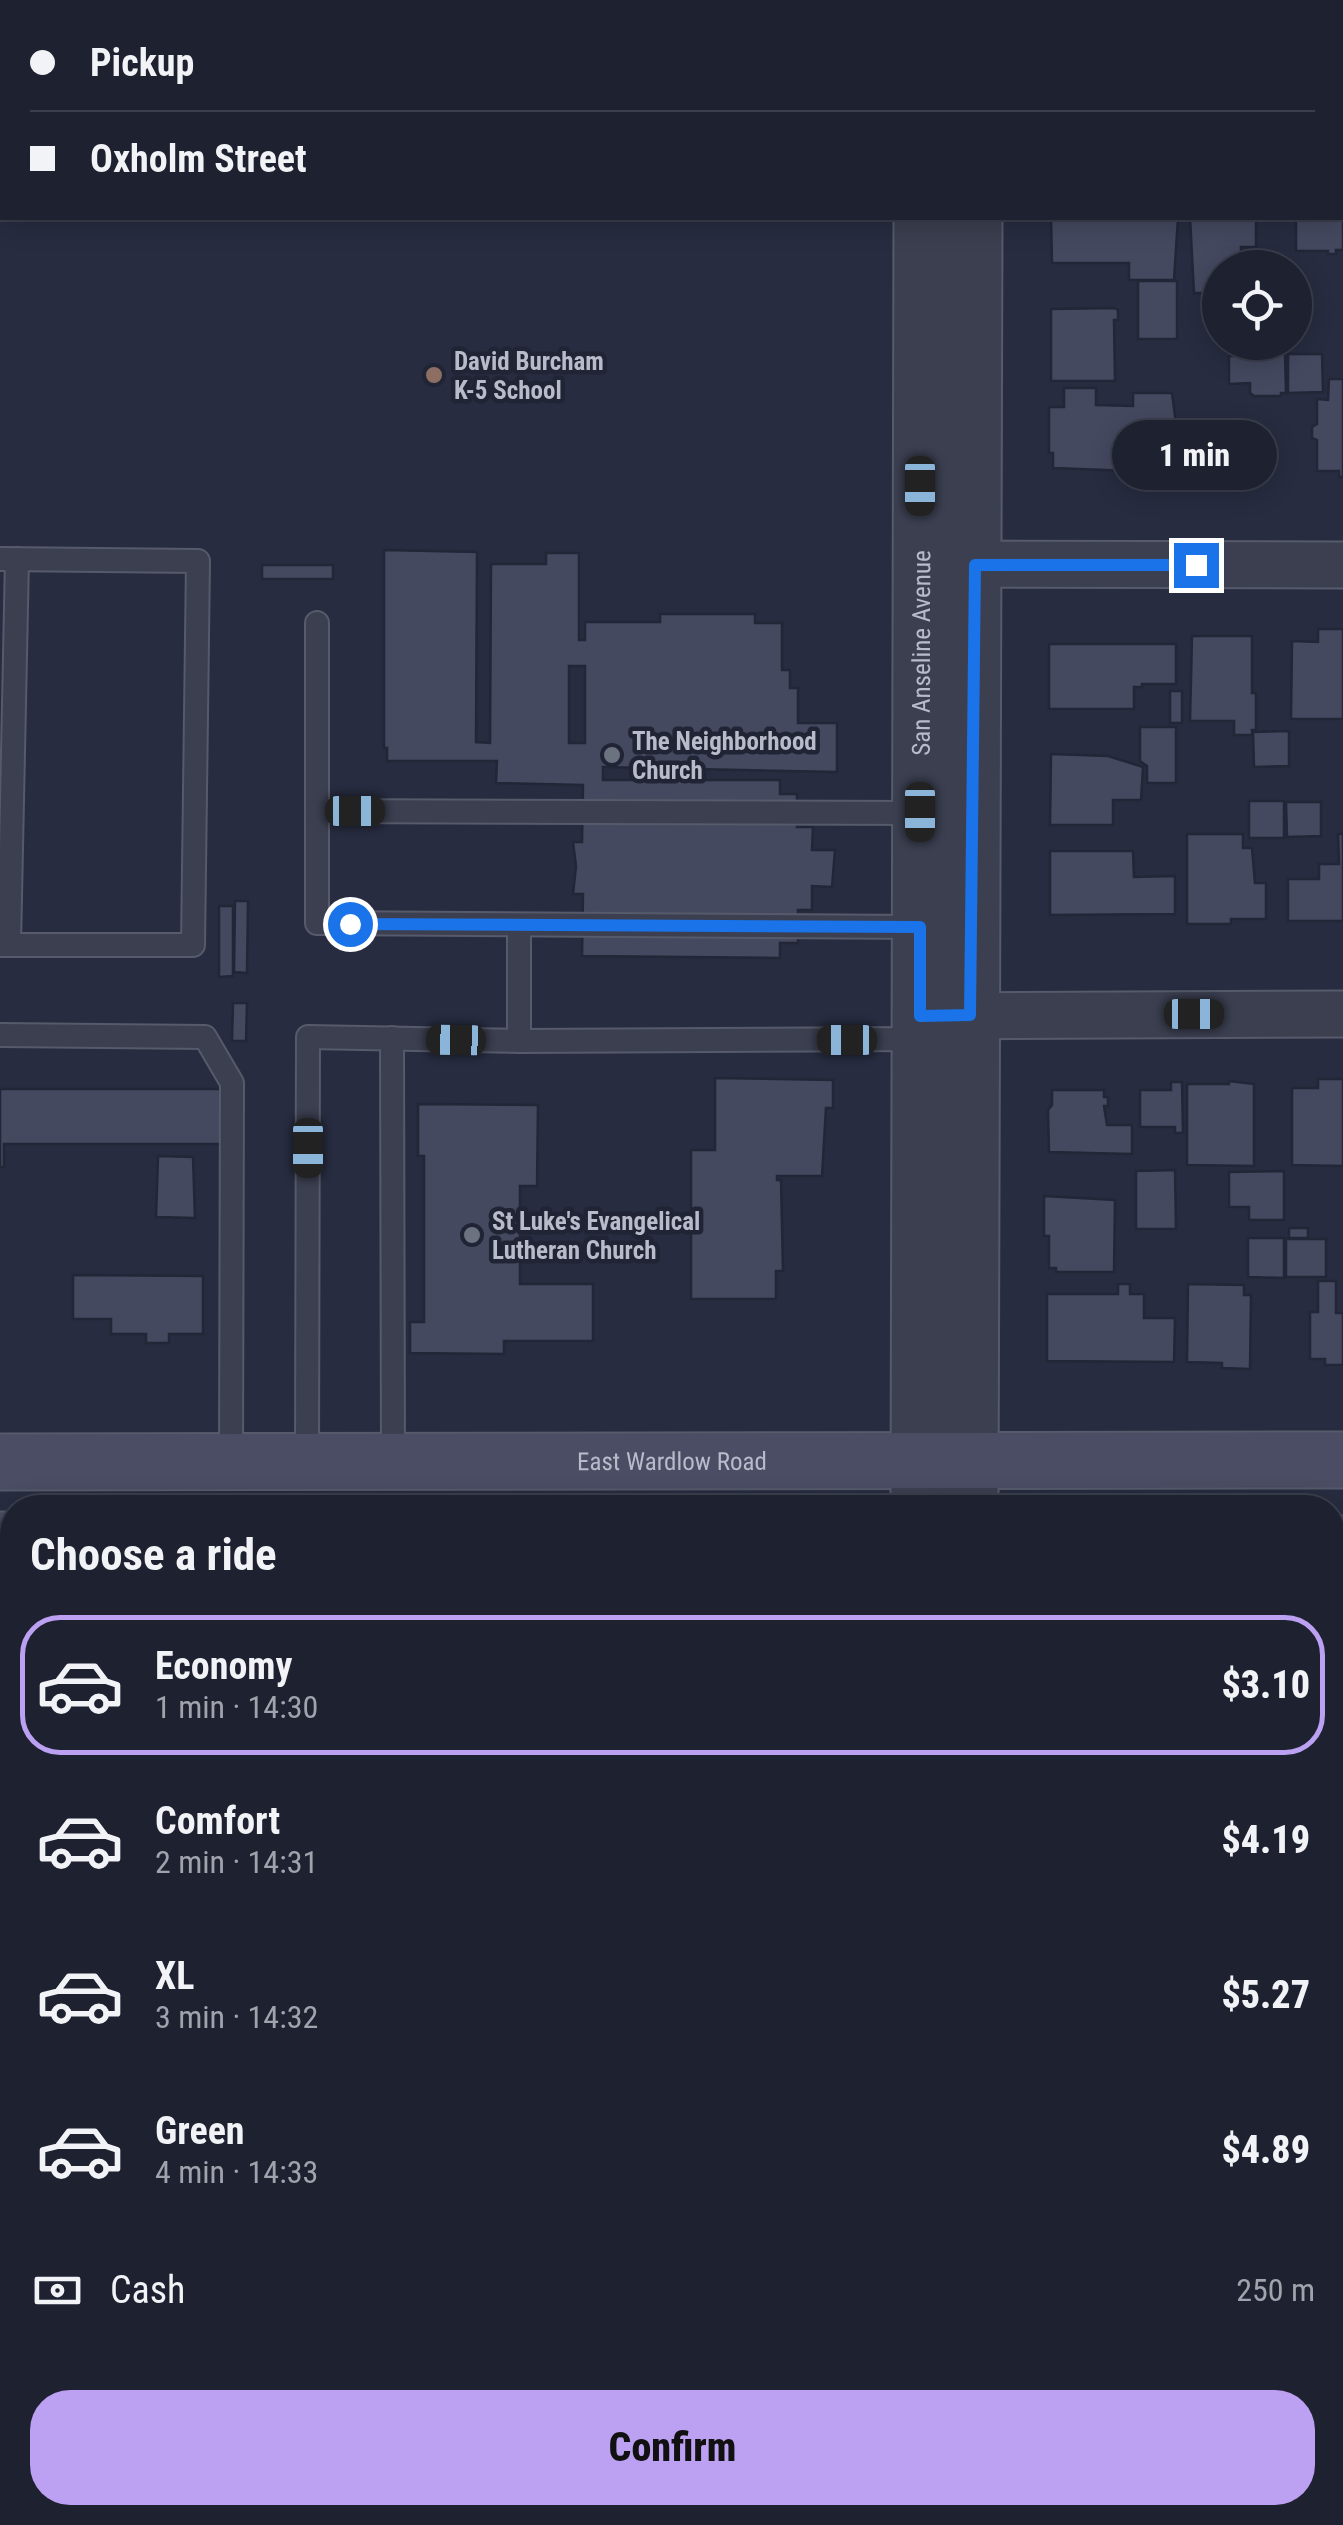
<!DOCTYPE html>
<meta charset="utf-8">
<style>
:root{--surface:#1d2130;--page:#2a2e3c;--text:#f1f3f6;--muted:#a0a3ab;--line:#3b3e4c;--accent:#bca0f2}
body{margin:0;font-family:"Roboto Condensed",sans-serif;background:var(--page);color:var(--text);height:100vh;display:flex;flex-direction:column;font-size:38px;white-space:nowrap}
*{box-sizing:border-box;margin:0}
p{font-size:32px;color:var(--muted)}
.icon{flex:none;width:55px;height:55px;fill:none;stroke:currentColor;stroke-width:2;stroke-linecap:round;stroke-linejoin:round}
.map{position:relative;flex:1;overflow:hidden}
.sheet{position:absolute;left:0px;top:1495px;width:1345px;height:1030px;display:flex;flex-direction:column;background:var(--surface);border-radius:40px 40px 0 0;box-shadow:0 5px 25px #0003,0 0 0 2px var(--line)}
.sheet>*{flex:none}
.top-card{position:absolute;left:0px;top:0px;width:1345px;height:220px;box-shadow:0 5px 25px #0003,0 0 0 2px var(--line);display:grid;align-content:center;height:220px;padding:0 30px;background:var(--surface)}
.tools{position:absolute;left:1202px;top:250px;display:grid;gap:20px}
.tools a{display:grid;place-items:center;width:110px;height:110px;border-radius:50%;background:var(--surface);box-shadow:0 5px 25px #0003,0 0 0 2px var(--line);font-size:50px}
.end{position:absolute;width:45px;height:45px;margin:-22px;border:12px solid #1a73e8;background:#fff;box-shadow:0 0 0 5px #fff}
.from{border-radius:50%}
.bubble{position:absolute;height:70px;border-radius:35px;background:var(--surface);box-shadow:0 5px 25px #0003,0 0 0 2px var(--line);font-size:32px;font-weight:800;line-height:70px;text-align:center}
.car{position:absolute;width:30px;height:60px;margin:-30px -15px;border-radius:12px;box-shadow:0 0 8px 2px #0007;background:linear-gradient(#222 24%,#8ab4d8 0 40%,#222 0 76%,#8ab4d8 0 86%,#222 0)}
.top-card b{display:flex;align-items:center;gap:35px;height:95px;font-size:38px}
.top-card b+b{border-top:2px solid var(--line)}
.top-card i{width:25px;height:25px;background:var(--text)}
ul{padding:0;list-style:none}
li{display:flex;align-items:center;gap:30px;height:140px;margin:0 20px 15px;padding:0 10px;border:5px solid transparent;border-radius:40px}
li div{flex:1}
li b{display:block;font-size:38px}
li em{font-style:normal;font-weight:800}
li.active{border-color:var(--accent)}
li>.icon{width:90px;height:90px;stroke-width:1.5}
h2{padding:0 30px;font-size:45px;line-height:120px}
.pay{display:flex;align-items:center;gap:25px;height:110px;padding:0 30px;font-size:38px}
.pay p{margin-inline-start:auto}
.cta{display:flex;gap:20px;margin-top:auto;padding:20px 30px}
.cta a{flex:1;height:115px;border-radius:40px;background:var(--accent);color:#111;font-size:40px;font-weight:800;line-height:115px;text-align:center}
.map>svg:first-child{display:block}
.building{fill:#444960;stroke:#222637;stroke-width:2.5;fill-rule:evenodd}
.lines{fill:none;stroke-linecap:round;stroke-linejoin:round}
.service-casing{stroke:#565a6a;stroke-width:26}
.minor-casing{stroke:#565a6a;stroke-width:49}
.tertiary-casing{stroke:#565a6a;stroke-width:59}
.secondary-casing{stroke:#565a6a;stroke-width:59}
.service{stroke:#3b3f50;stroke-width:22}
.minor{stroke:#3b3f50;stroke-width:45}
.tertiary{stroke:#3b3f50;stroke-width:55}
.secondary{stroke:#4a4d63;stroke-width:55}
.route{stroke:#1a73e8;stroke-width:12}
.education-dot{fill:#8d6e63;stroke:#202435;stroke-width:4}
.worship-dot{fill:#6b7280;stroke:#202435;stroke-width:4}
.labels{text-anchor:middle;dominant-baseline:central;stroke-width:9;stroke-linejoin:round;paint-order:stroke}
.poi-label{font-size:25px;font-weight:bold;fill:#b8bbca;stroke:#202435;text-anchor:start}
.street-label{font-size:25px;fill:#b8bbca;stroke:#202435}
</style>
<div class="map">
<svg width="1343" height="2525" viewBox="0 0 1343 2525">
<rect width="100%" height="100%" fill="#272c40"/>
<g class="building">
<rect x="372" y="0" width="84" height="2"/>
<rect x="474" y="0" width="84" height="2"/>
<rect x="577" y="0" width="85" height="2"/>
<rect x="1053" y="0" width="126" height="2"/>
<rect x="1193" y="0" width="83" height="2"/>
<path d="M 1343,191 L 1343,250 L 1336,250 L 1336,254 L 1328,254 L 1328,251 L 1296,251 L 1296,218 L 1342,218 Z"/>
<path d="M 1051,218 L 1178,218 L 1174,280 L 1129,280 L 1129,263 L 1052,263 Z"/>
<path d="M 1190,218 L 1256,218 L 1256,247 L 1241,247 L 1241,268 L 1220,268 L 1220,293 L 1194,293 Z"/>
<rect x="1138" y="281" width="39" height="58"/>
<path d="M 1114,308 L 1118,310 L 1118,320 L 1114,320 L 1115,381 L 1051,381 L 1051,309 Z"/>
<path d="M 1250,354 L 1285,354 L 1286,393 L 1281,393 L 1281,396 L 1254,396 L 1250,393 L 1250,383 L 1229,384 L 1229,356 L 1250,356 Z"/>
<path d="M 1288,354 L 1322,354 L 1323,392 L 1288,393 Z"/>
<path d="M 1329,379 L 1343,379 L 1343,477 L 1339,477 L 1339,471 L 1317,471 L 1317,440 L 1312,438 L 1312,427 L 1317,424 L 1317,399 L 1328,400 Z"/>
<path d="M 1064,388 L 1096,388 L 1096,405 L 1133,406 L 1133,393 L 1172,393 L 1177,431 L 1177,469 L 1143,468 L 1143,476 L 1131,476 L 1131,471 L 1053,468 L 1053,453 L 1049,453 L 1049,407 L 1064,407 Z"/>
<path d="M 1224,420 L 1255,423 L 1255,473 L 1235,473 L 1235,478 L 1212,478 L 1212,473 L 1191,474 L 1190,423 L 1224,423 Z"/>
<path d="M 384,550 L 477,552 L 476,742 L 490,743 L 491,564 L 546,564 L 546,553 L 579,553 L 579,640 L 585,640 L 585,622 L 660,622 L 660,614 L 755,614 L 755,623 L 782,623 L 782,670 L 790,670 L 790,688 L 798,688 L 798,723 L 837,723 L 837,772 L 603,767 L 603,780 L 780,780 L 780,794 L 797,794 L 797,827 L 813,827 L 812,850 L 835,850 L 832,887 L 812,886 L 812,910 L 798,910 L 798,943 L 780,943 L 780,958 L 582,956 L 583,894 L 573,894 L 576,866 L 573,842 L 582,842 L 583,785 L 496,783 L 497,761 L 387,761 L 387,748 L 384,748 ZM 569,666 L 585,666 L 585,743 L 569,743 Z"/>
<rect x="262" y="565" width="71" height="14"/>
<path d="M 1318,629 L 1343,629 L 1343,719 L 1291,719 L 1292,641 L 1318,642 Z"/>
<path d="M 1192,636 L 1252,636 L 1252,693 L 1256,693 L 1256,730 L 1252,730 L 1252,735 L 1234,735 L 1234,721 L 1190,721 Z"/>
<path d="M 1049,644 L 1176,644 L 1176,684 L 1142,684 L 1142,687 L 1134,687 L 1134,709 L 1049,709 Z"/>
<rect x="1170" y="691" width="12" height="32"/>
<path d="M 1140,727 L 1176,727 L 1176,783 L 1147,783 L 1147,766 L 1140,761 Z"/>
<path d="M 1289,731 L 1289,766 L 1254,767 L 1253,732 Z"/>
<path d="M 1051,754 L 1108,756 L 1143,767 L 1141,800 L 1113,800 L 1113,825 L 1050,825 Z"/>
<rect x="1249" y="801" width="35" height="37"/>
<path d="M 1286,802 L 1321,802 L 1321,836 L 1287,837 Z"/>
<path d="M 1187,834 L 1243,834 L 1243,848 L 1252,848 L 1255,883 L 1266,883 L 1266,919 L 1231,919 L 1231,924 L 1187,924 Z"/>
<path d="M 1338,834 L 1343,834 L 1343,921 L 1288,921 L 1288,879 L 1319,879 L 1319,864 L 1339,864 Z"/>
<path d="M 1050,851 L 1133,851 L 1134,877 L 1175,876 L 1175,914 L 1050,915 Z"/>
<path d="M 235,901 L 248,901 L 247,973 L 234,972 Z"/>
<path d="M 219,906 L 233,906 L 233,976 L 219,977 Z"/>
<path d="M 233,1003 L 247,1003 L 246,1041 L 232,1041 Z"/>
<path d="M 715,1078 L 833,1080 L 833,1108 L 826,1108 L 822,1176 L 777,1176 L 777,1180 L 781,1180 L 783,1271 L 776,1271 L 776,1299 L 691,1299 L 691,1150 L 715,1150 Z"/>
<path d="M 1318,1079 L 1343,1079 L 1343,1166 L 1292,1165 L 1292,1088 L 1318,1088 Z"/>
<path d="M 1229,1081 L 1254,1084 L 1254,1166 L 1187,1165 L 1187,1084 L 1229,1084 Z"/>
<path d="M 1171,1082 L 1182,1082 L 1183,1133 L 1175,1133 L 1175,1127 L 1140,1127 L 1140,1090 L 1171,1090 Z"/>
<path d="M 0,1089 L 227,1089 L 227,1144 L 4,1144 L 4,1167 L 0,1167 Z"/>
<path d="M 1052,1090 L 1104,1090 L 1104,1097 L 1108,1097 L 1108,1106 L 1104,1106 L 1107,1125 L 1132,1125 L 1132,1154 L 1049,1152 L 1048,1110 L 1052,1105 Z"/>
<path d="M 418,1104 L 538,1105 L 537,1186 L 520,1186 L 520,1284 L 593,1284 L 593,1341 L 504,1341 L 504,1354 L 410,1353 L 410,1322 L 424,1322 L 424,1156 L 418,1156 Z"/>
<path d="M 158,1156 L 193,1157 L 195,1218 L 156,1217 Z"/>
<path d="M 1175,1170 L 1176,1229 L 1136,1229 L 1136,1171 Z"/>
<path d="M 1284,1171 L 1284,1220 L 1249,1220 L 1249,1207 L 1229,1207 L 1229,1172 Z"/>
<path d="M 1044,1196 L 1115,1200 L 1114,1272 L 1056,1272 L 1056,1268 L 1049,1268 L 1049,1236 L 1044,1236 Z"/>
<rect x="1289" y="1228" width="19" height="10"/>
<path d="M 1248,1238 L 1284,1238 L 1284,1278 L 1248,1277 Z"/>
<rect x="1286" y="1239" width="40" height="38"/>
<path d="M 73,1275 L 203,1276 L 203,1334 L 169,1334 L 169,1343 L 146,1343 L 146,1334 L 111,1334 L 111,1319 L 73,1319 Z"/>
<path d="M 1318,1281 L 1336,1281 L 1336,1313 L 1343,1313 L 1343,1365 L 1325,1365 L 1325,1359 L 1310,1359 L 1310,1312 L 1318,1312 Z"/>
<path d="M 1118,1284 L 1130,1284 L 1130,1294 L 1144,1294 L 1144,1318 L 1175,1318 L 1174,1362 L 1047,1361 L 1047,1294 L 1118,1294 Z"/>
<path d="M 1188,1284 L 1244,1285 L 1244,1295 L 1251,1295 L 1250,1369 L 1222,1368 L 1222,1363 L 1187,1362 Z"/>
<path d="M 12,1627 L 12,1728 L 4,1728 L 4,1628 Z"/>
<path d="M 0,1808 L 6,1808 L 7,1852 L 6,1895 L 0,1900 Z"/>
<path d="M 0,2063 L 12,2063 L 12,2144 L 0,2144 L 0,2158 L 9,2158 L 7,2204 L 0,2204 Z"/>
<rect x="0" y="2251" width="12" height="93"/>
<rect x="0" y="2505" width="11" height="20"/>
<rect x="177" y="2512" width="62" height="13"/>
<path d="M 272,2512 L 344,2517 L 344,2525 L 272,2525 Z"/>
<rect x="413" y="2512" width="63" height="13"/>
<path d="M 486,2512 L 513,2512 L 512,2525 L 485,2525 Z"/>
<path d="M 536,2512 L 553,2512 L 559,2524 L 578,2512 L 608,2512 L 611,2516 L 625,2512 L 633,2525 L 515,2525 Z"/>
<path d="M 882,2512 L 937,2512 L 933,2525 Z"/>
<path d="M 1011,2512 L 1038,2512 L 1050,2516 L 1047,2525 L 1008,2525 Z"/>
<path d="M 1077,2512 L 1151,2512 L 1147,2525 L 1103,2525 L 1076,2517 Z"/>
</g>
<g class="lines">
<defs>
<g id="service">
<path d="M 0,559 L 198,561 L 193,945 L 0,945"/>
<path d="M 317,623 L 317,923 L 920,927"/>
<path d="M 317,811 L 920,813"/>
<path d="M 9,945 L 17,559"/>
<path d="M 0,1035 L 205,1037 L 232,1083 L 231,1461"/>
<path d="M 392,1038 L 393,1460"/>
<path d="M 519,1041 L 519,925"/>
<path d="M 307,1461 L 308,1037 L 519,1041 L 920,1039"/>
</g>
<g id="minor">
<path d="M 1342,114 L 1343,114"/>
<path d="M 940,564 L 1343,565"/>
<path d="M 937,1016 L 1343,1014"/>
<path d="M 0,1982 L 12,1982"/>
<path d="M 1332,2234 L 1343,2195"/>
<path d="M 0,2433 L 12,2433"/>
<path d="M 104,2525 L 104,2512"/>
<path d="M 1253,2525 L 1257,2512"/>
</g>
<g id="tertiary">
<path d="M 922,0 L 922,2"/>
<path d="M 973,0 L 973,2"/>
<path id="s1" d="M 919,1508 L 922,218"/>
<path d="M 970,1508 L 974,218"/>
<path d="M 730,2525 L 734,2512"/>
<path d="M 775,2525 L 778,2512"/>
</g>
<g id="secondary">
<path id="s2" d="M 0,1462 L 1343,1460"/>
<path d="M 0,1540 L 12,1540"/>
<path d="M 1332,1544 L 1343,1544"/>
</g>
</defs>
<use href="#service" class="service-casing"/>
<use href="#minor" class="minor-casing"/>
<use href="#tertiary" class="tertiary-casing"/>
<use href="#secondary" class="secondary-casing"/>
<use href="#service" class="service"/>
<use href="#minor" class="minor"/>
<use href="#tertiary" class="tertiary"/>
<use href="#secondary" class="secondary"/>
</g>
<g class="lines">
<path class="route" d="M 350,924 L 920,927 L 920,1016 L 970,1015 L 975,565 L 1196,565"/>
</g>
<circle class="education-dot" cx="434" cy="375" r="10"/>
<g class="worship-dot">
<circle cx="612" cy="755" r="10"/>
<circle cx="472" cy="1235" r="10"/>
</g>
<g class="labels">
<g class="poi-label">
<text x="454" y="361">David Burcham<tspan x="454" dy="29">K-5 School</tspan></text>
<text x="632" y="741">The Neighborhood<tspan x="632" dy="29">Church</tspan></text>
<text x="492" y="1221">St Luke's Evangelical<tspan x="492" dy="29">Lutheran Church</tspan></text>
</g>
<g class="street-label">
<text stroke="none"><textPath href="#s1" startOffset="855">San Anseline Avenue</textPath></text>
<text stroke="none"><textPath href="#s2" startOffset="672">East Wardlow Road</textPath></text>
</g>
</g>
</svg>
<div class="tools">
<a><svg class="icon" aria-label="locate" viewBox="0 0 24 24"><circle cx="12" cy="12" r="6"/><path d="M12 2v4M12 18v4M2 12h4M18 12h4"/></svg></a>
</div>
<i class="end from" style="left:350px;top:924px"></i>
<i class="end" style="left:1196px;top:565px"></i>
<div class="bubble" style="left:1112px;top:420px;width:165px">1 min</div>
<i class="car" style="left:920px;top:486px;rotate:180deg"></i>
<i class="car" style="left:355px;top:811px;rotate:90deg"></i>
<i class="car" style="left:920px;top:812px;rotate:180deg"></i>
<i class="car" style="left:1194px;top:1014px;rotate:90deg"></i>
<i class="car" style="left:456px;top:1040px;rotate:271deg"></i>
<i class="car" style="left:847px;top:1040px;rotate:270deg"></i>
<i class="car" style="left:308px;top:1148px;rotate:180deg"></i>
<div class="top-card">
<b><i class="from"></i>Pickup</b>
<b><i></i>Oxholm Street</b>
</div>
<section class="sheet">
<h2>Choose a ride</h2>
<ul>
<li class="active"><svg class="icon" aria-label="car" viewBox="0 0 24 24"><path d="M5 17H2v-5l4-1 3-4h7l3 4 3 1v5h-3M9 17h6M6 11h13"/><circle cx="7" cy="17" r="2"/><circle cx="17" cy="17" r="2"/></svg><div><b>Economy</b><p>1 min · 14:30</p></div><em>$3.10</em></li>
<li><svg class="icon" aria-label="car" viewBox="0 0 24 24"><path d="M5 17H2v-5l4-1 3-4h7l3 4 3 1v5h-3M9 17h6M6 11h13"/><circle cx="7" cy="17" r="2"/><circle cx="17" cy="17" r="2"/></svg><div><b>Comfort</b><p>2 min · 14:31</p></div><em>$4.19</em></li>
<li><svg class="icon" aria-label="car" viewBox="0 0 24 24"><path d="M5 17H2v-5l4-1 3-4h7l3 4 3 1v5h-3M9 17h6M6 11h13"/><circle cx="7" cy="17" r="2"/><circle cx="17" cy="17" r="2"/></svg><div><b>XL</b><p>3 min · 14:32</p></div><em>$5.27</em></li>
<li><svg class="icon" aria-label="car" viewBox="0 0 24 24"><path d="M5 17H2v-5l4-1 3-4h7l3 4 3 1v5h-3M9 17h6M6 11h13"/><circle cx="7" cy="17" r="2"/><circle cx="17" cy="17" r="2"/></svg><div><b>Green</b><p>4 min · 14:33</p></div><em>$4.89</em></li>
</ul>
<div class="pay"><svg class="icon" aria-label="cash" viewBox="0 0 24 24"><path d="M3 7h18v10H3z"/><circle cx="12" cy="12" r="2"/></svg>Cash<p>250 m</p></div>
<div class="cta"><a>Confirm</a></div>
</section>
</div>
